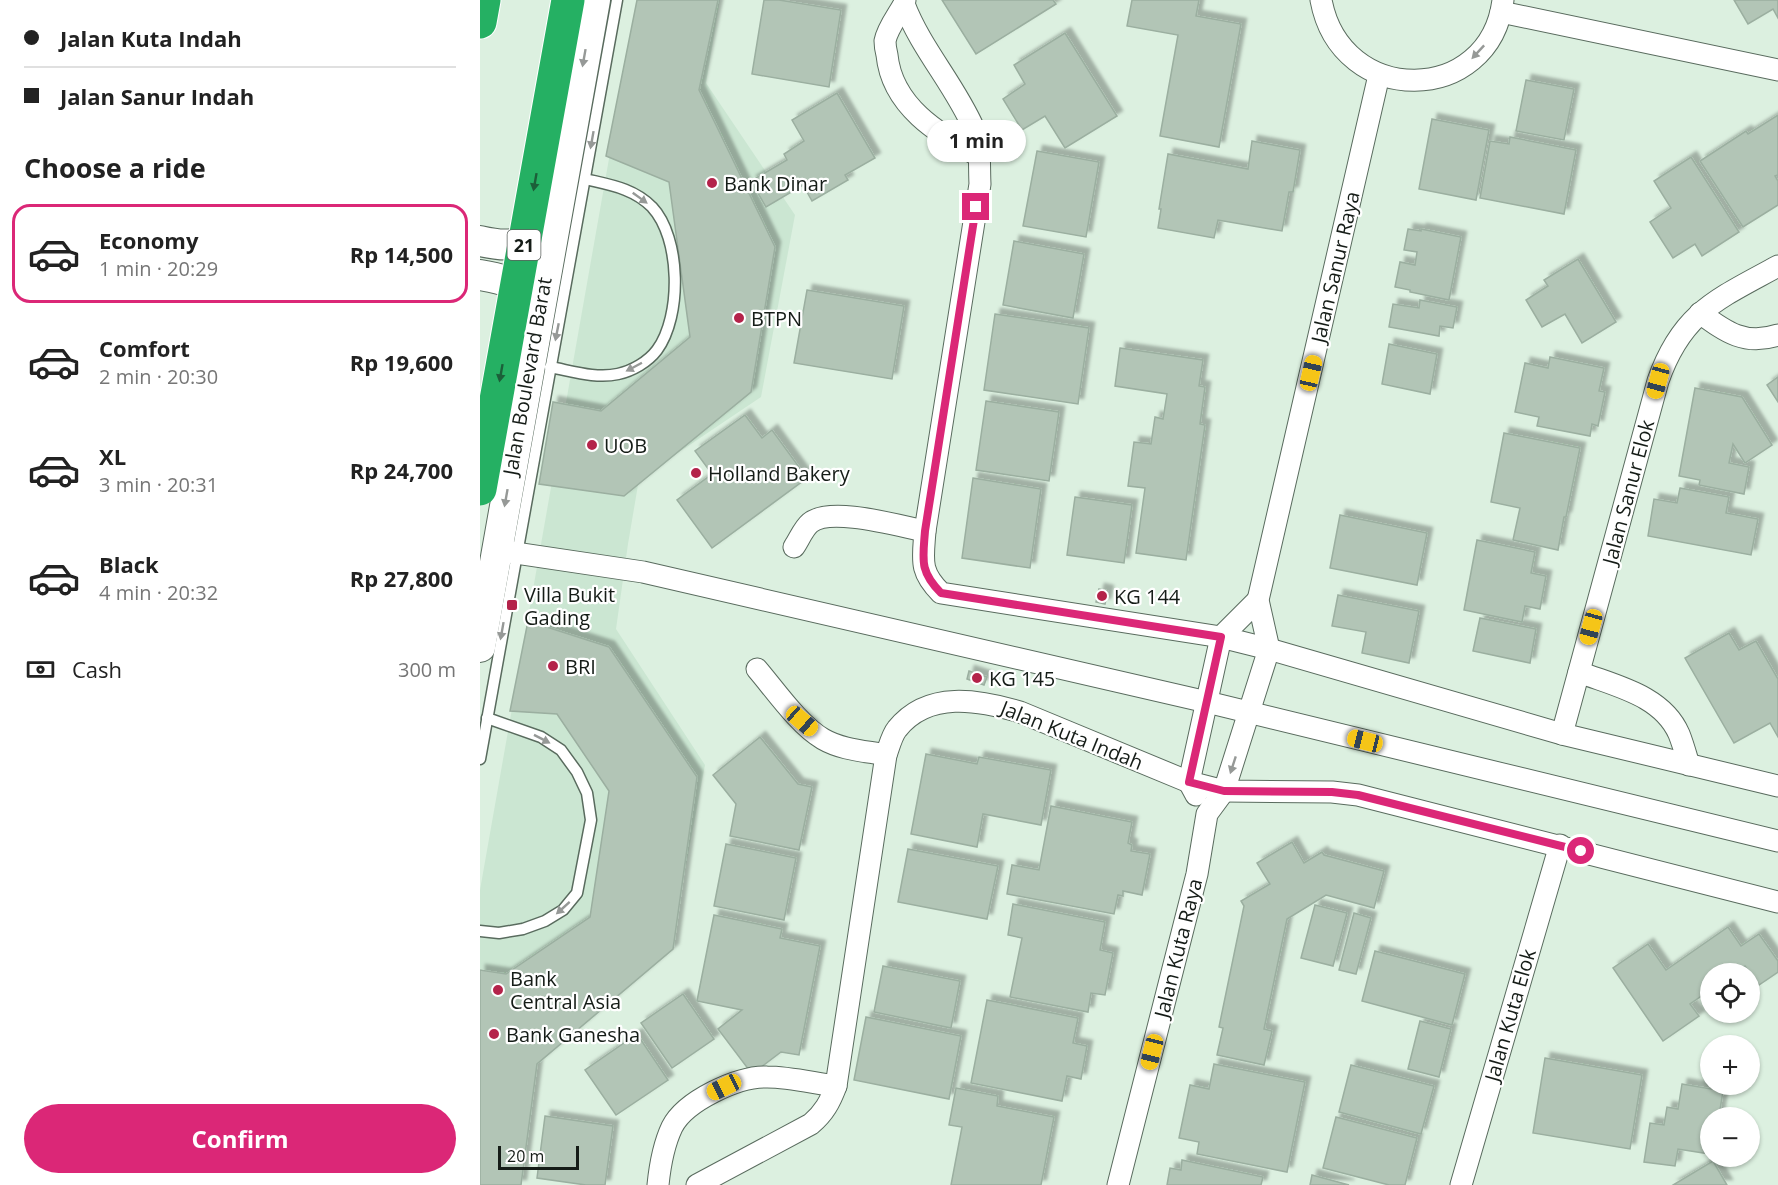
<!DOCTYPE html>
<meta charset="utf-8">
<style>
:root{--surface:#fff;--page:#f2f2f2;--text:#222;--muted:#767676;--line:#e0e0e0;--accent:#db2777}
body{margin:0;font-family:"Open Sans",sans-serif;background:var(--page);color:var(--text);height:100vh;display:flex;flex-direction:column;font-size:22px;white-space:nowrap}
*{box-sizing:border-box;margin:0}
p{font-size:20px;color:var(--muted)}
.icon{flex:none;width:33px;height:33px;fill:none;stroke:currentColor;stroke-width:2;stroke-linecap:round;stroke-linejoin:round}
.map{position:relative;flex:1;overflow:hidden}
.sheet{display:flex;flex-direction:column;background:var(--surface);width:480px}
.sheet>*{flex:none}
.guide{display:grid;align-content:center;height:132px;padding:0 24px;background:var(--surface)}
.buttons{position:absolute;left:1220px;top:963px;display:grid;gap:12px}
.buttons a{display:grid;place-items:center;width:60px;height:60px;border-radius:50%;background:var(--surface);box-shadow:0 2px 4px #0004;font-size:30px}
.scale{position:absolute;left:18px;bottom:15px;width:81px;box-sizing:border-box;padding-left:6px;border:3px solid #151c17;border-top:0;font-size:16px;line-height:21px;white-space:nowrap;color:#151c17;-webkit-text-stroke:4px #fff;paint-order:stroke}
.end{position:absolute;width:27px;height:27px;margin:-14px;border:8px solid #db2777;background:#fff;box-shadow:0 0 0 3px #fff}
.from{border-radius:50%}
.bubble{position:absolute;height:42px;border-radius:21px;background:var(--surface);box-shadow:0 2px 4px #0004;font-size:20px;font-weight:700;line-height:42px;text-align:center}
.car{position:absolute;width:18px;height:36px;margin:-18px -9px;border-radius:8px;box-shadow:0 0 4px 2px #0007;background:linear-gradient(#f5c518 24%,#345 0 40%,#f5c518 0 76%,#345 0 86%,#f5c518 0)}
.guide b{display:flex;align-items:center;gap:21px;height:57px;font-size:22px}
.guide b+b{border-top:2px solid var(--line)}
.guide i{width:15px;height:15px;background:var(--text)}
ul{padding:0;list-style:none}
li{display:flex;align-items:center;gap:18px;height:99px;margin:0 12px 9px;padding:0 12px;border:3px solid transparent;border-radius:18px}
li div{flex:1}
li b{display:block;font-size:22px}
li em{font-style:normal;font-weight:700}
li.on{border-color:var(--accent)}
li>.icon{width:54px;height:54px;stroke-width:1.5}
h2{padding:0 24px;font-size:27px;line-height:72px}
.pay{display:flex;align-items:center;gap:15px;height:66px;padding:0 24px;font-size:22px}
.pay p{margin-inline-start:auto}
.action{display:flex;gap:12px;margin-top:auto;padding:12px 24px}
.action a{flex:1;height:69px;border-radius:36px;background:var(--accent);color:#fff;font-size:24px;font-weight:700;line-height:69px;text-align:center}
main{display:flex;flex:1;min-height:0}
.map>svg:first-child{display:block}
.built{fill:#cbe6d2}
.building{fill:#b2c5b6;stroke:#9bafa0;stroke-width:1.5;filter:url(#shadow)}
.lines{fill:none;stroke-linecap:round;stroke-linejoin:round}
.lane-casing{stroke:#596b5e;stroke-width:13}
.street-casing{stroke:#596b5e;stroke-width:23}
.secondary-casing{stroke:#596b5e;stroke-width:32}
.highway-casing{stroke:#fff;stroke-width:35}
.lane{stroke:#fff;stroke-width:10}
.street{stroke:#fff;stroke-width:21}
.secondary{stroke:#fff;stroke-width:30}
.highway{stroke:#25b063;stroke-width:33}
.highway-bridge-casing{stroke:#fff;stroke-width:35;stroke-linecap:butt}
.highway-bridge{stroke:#25b063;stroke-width:33}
.oneway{fill:#969997}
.oneway2{fill:#1c5f39}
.route{stroke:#db2777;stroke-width:8}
.poi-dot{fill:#b4234a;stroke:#fff;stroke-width:2}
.labels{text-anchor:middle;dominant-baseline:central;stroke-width:4.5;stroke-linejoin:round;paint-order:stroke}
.shield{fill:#fff;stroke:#5b605d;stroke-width:1.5}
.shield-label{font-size:18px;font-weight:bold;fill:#151c17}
.poi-label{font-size:20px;fill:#151c17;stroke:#fff;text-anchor:start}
.street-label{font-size:20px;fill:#151c17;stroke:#fff}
</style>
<main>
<section class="sheet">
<div class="guide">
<b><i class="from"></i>Jalan Kuta Indah</b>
<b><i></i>Jalan Sanur Indah</b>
</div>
<h2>Choose a ride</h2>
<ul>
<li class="on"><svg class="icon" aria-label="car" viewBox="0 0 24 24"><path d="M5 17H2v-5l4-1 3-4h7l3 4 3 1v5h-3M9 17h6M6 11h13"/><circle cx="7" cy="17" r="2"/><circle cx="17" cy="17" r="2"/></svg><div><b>Economy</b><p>1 min · 20:29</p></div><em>Rp 14,500</em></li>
<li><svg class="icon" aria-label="car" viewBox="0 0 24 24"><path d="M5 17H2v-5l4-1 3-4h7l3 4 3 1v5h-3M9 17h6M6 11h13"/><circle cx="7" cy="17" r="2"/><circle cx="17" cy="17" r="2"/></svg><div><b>Comfort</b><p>2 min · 20:30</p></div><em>Rp 19,600</em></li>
<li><svg class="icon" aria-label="car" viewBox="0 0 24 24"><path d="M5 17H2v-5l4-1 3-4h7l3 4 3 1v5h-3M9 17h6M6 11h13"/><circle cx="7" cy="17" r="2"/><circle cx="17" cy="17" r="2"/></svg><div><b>XL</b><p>3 min · 20:31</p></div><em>Rp 24,700</em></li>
<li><svg class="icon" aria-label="car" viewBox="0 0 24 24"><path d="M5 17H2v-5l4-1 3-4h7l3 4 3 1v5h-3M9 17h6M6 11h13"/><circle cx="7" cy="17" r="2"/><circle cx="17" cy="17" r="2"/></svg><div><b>Black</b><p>4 min · 20:32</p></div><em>Rp 27,800</em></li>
</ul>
<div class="pay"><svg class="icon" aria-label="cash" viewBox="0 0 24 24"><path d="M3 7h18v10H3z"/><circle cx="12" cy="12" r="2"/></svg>Cash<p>300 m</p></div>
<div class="action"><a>Confirm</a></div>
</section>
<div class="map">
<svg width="1298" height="1185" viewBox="0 0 1298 1185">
<defs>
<filter id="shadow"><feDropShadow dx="5.5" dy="-5.5" stdDeviation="1.5" flood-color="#0004"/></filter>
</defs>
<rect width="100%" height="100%" fill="#dcf0e0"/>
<path class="built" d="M 157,0 L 240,0 L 226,83 L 315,215 L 281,397 L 159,479 L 148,544 L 136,629 L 225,765 L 190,950 L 53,1047 L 0,1185 L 0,890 Z"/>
<g class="building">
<path d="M 157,0 L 238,0 L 219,90 L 295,247 L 271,392 L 144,496 L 59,484 L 73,402 L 121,411 L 210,337 L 189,182 L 126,156 Z"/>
<path d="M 284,0 L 299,0 L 361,10 L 349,87 L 272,74 Z"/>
<path d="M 462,0 L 573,0 L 576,4 L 496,54 Z"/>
<path d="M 652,0 L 719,0 L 716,16 L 761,24 L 739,147 L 680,136 L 698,35 L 647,26 Z"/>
<path d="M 1254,0 L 1298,0 L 1298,18 L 1293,9 L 1268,24 Z"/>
<path d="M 585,33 L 637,116 L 585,148 L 565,116 L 542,130 L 523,99 L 545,84 L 534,65 Z"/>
<path d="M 1046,80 L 1094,89 L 1084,140 L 1036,131 Z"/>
<path d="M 357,93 L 395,158 L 365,175 L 368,180 L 332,201 L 323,185 L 286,207 L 271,181 L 307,160 L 304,154 L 324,141 L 312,120 Z"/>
<path d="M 1298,115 L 1298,175 L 1295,176 L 1298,181 L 1298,205 L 1263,227 L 1220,161 L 1266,131 L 1268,134 Z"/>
<path d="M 952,119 L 1009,130 L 996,200 L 939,189 Z"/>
<path d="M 1030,137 L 1096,150 L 1084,214 L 1000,198 L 1010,141 L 1029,144 Z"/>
<path d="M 772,141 L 820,150 L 813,192 L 809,192 L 802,231 L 738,220 L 734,238 L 678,228 L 681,209 L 679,209 L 688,154 L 768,169 Z"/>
<path d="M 557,151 L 619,162 L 606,237 L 543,226 Z"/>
<path d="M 1211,157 L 1259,232 L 1222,256 L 1215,244 L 1193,258 L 1170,222 L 1191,208 L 1174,181 Z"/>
<path d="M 928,229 L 941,231 L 941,229 L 981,237 L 969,300 L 930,292 L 930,290 L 915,287 L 920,262 L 935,265 L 937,252 L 924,250 Z"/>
<path d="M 534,241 L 604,254 L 593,318 L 523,305 Z"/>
<path d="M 1098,259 L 1136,322 L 1102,343 L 1085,314 L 1062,327 L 1046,300 L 1068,286 L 1064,280 Z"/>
<path d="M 327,290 L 424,306 L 412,379 L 314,363 Z"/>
<path d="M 940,300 L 977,307 L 973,328 L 960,326 L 959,336 L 909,327 L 913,304 L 939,308 Z"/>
<path d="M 515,314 L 609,328 L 598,404 L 504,390 Z"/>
<path d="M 909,344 L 957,354 L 950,394 L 902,384 Z"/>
<path d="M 640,348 L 723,360 L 719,386 L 725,387 L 720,424 L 725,425 L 706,560 L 656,553 L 665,488 L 648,486 L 654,442 L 671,444 L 675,417 L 683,419 L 687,394 L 635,386 Z"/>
<path d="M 1070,357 L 1124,368 L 1119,391 L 1125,392 L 1118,426 L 1112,424 L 1110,436 L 1057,426 L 1059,417 L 1035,412 L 1045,363 L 1068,368 Z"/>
<path d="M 1298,377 L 1298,402 L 1287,385 Z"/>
<path d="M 1215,388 L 1262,397 L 1292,445 L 1265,463 L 1253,444 L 1249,463 L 1269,467 L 1264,494 L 1219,485 L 1220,480 L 1199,476 Z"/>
<path d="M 506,401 L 579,412 L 569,481 L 496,470 Z"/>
<path d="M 265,415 L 282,438 L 292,430 L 327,478 L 232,548 L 197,500 L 232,474 L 215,451 Z"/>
<path d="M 1024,433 L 1100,448 L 1086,517 L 1084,517 L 1078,550 L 1033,540 L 1040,508 L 1011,502 Z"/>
<path d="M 493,478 L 561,489 L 550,568 L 482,558 Z"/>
<path d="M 1200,488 L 1249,497 L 1246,513 L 1278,519 L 1271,555 L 1168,536 L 1174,499 L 1197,503 Z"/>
<path d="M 595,497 L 652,505 L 644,563 L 587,555 Z"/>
<path d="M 860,515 L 947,533 L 937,585 L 850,568 Z"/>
<path d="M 997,540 L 1055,552 L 1051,573 L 1066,576 L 1060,609 L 1045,606 L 1042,622 L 984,610 Z"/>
<path d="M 619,589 L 628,591 L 625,604 L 616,602 Z"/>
<path d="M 858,595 L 939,611 L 929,663 L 882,653 L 886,632 L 852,626 Z"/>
<path d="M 1000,618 L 1056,629 L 1050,663 L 993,651 Z"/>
<path d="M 48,621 L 129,647 L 217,777 L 193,949 L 57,1064 L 41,1185 L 0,1185 L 0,970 L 26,974 L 110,917 L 129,791 L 77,714 L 30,711 Z"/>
<path d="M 1249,633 L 1259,650 L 1276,641 L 1298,679 L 1298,737 L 1290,723 L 1254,743 L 1205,658 Z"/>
<path d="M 489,671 L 507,677 L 504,685 L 487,679 Z"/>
<path d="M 280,737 L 318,784 L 332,787 L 319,850 L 250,836 L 256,804 L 233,775 Z"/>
<path d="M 446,754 L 497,764 L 499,757 L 571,770 L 561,825 L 503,814 L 497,847 L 431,834 Z"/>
<path d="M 571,806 L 652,822 L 648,843 L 652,845 L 651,851 L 670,854 L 662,895 L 643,891 L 643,896 L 638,895 L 634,914 L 527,894 L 532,865 L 559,870 Z"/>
<path d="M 812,842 L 824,863 L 842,852 L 844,855 L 904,871 L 894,908 L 846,895 L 807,919 L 784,1029 L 792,1031 L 784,1065 L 737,1055 L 743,1028 L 739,1027 L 764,906 L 761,901 L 790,884 L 777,863 Z"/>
<path d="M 246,844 L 316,858 L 304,920 L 234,906 Z"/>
<path d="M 428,849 L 518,866 L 507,919 L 418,902 Z"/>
<path d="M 533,904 L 625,922 L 620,950 L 633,953 L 625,995 L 611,993 L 608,1012 L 530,997 L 542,938 L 528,935 Z"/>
<path d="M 835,905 L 867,913 L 853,966 L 821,958 Z"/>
<path d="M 874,913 L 891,918 L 876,974 L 859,970 Z"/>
<path d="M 234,915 L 302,929 L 300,938 L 340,946 L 319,1055 L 301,1052 L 272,1074 L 238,1029 L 262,1010 L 217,1001 Z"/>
<path d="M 1248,927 L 1261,946 L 1279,934 L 1298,961 L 1298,972 L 1279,985 L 1265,966 L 1254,974 L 1230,974 L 1230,990 L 1210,1004 L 1219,1016 L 1183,1041 L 1133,968 L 1168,944 L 1186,970 Z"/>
<path d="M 895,951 L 985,974 L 972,1025 L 882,1001 Z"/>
<path d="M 403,966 L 480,981 L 471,1028 L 394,1012 Z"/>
<path d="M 203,994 L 234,1039 L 192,1068 L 161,1023 Z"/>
<path d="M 507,1000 L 598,1018 L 593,1043 L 607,1046 L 601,1079 L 587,1076 L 582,1101 L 491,1083 Z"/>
<path d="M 386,1017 L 481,1036 L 469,1099 L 374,1080 Z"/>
<path d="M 940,1021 L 971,1029 L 959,1077 L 928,1069 Z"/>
<path d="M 157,1034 L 188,1080 L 136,1115 L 105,1070 Z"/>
<path d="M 1065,1058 L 1162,1075 L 1150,1149 L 1053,1133 Z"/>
<path d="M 734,1064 L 825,1082 L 807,1172 L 717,1154 L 719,1142 L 699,1138 L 710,1085 L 729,1089 Z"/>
<path d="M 871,1065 L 954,1086 L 941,1134 L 859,1112 Z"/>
<path d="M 1202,1084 L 1243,1091 L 1239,1116 L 1251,1118 L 1230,1118 L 1230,1154 L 1198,1149 L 1195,1166 L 1164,1162 L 1170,1123 L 1184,1125 L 1187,1107 L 1198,1109 Z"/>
<path d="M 476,1088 L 518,1096 L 517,1106 L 574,1117 L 561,1185 L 471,1185 L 482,1127 L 469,1125 Z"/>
<path d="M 65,1116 L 133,1126 L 125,1185 L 106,1185 L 57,1178 Z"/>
<path d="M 856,1117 L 937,1138 L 925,1185 L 909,1185 L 843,1168 Z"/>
<path d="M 702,1160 L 783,1177 L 781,1185 L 687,1185 L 690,1168 L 701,1170 Z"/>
<path d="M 1233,1161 L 1247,1185 L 1193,1185 Z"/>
<path d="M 832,1175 L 869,1185 L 830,1185 Z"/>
</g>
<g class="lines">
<defs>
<g id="lane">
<path d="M 70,367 C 92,371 116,379 138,374 C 152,371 168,362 177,350 C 202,316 201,238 172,207 C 153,188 130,185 105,179"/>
<path d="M 0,759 L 137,0"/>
<path d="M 0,931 L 19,933 L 43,929 L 65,921 L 83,910 L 97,893 L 111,820 L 107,793 L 97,772 L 81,750 L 61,737 L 7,718"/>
</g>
<g id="street">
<path d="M 425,0 L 424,4 C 441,49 475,85 494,129 C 501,145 499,166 500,184 L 445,531 C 443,560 439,571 461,593 L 741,637 L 789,649 L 1082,734 L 1298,786"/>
<path d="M 841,0 C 861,108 1010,106 1023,0"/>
<path d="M 424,4 C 418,15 407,29 405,41 C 405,45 406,51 407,55 C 412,106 458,134 499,156"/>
<path d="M 1021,12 L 1298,70"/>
<path d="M 1220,313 C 1246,332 1265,346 1298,335"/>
<path d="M 314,547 C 319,540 323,529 330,523 C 350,506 419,526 445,531"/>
<path d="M 16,550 L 163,572 L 727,702 L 1298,841"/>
<path d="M 277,669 C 295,690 319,725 343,739 C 362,750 385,751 406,755"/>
<path d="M 1099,672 C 1135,686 1182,695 1199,734 C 1203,744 1206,755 1209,765"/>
<path d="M 1082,734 L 1178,381 C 1202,312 1238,299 1298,266"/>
<path d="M 716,795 L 709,782 L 741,637 L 778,600"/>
<path d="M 178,1185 C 180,1165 183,1146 192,1127 C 205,1101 258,1076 287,1077 C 310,1077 333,1083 356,1086"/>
<path d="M 217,1185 L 331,1124 C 344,1113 350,1102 356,1086 L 406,755 C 409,747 412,735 417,729 C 448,690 499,700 540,712 L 709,782 L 744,791 L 852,792 L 878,795 L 1298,902"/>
<path d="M 638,1185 L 717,874 L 727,814 L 744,791 L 789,649 L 778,600 L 899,75"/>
<path d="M 981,1185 L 1080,845"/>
</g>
<g id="secondary">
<path d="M 0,241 C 30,248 37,245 64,231"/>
<path d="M 0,275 C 30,280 32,282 54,302"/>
<path d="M 0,647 L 115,0"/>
</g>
<path id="highway" d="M 0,22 L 4,0"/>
</defs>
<use href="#lane" class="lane-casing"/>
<use href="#street" class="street-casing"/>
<use href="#secondary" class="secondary-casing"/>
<use href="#highway" class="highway-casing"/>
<use href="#lane" class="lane"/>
<use href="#street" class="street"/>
<use href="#secondary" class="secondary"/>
<use href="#highway" class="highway"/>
<defs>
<path id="highway-bridge" d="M 0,489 L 88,0"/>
</defs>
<use href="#highway-bridge" class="highway-bridge-casing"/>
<use href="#highway-bridge" class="highway-bridge"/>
</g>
<defs><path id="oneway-solid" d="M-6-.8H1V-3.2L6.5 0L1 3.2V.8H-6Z" transform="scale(1.5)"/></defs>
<g class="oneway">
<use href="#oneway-solid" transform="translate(998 52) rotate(133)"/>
<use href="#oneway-solid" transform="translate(104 58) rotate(100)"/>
<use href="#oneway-solid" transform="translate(112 140) rotate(100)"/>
<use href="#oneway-solid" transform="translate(160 198) rotate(36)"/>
<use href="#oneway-solid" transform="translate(77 332) rotate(101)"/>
<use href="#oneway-solid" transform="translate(154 367) rotate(152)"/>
<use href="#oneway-solid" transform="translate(26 498) rotate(100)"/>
<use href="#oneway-solid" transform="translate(22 631) rotate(100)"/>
<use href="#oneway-solid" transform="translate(62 739) rotate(27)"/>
<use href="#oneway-solid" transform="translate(753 765) rotate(108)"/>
<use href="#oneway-solid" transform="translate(83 908) rotate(138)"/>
</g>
<g class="oneway2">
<use href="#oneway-solid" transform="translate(55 182) rotate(100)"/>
<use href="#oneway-solid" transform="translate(21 373) rotate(100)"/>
</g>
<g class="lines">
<path class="route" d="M 496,207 L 445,531 C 443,559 439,571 461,593 L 741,637 L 709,782 L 744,791 L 852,792 L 878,795 L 1101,851"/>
</g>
<g class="poi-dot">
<circle cx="232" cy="183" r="6"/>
<circle cx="259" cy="318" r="6"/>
<circle cx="112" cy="445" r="6"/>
<circle cx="216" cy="473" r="6"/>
<circle cx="622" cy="596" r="6"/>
<rect x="26" y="599" width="12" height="12" rx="3"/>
<circle cx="73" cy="666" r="6"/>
<circle cx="497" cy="678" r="6"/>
<circle cx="18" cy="990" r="6"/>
<circle cx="14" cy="1034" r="6"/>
</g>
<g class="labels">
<rect class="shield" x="27.5" y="230" width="33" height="30" rx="4.5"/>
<g class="shield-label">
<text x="44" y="245">21</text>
</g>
<g class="poi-label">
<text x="244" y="183">Bank Dinar</text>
<text x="271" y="318">BTPN</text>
<text x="124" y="445">UOB</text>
<text x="228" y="473">Holland Bakery</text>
<text x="44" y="594">Villa Bukit<tspan x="44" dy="23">Gading</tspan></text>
<text x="634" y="596">KG 144</text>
<text x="85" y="666">BRI</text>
<text x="509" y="678">KG 145</text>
<text x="30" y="978">Bank<tspan x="30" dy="23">Central Asia</tspan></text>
<text x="26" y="1034">Bank Ganesha</text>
</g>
<g class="street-label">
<text transform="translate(855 267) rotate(-77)">Jalan Sanur Raya</text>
<text transform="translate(47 376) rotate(-80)">Jalan Boulevard Barat</text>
<text transform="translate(1148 492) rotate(-75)">Jalan Sanur Elok</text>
<text transform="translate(592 735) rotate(22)">Jalan Kuta Indah</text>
<text transform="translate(698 948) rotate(-76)">Jalan Kuta Raya</text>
<text transform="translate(1030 1015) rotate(-74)">Jalan Kuta Elok</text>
</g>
</g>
</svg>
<div class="buttons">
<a><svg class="icon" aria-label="locate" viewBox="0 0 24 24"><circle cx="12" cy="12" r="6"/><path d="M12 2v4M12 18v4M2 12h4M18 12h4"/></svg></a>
<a>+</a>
<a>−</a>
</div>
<div class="scale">20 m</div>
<i class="end from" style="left:1101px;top:851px"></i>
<i class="end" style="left:496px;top:207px"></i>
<div class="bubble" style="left:447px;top:120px;width:99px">1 min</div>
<i class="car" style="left:831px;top:373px;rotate:13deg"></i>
<i class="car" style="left:1178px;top:381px;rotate:195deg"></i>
<i class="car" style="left:1111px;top:627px;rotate:195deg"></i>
<i class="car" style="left:322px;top:721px;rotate:131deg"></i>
<i class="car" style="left:885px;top:741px;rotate:284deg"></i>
<i class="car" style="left:672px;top:1052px;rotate:194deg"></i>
<i class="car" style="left:244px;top:1087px;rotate:244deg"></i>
</div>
</main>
